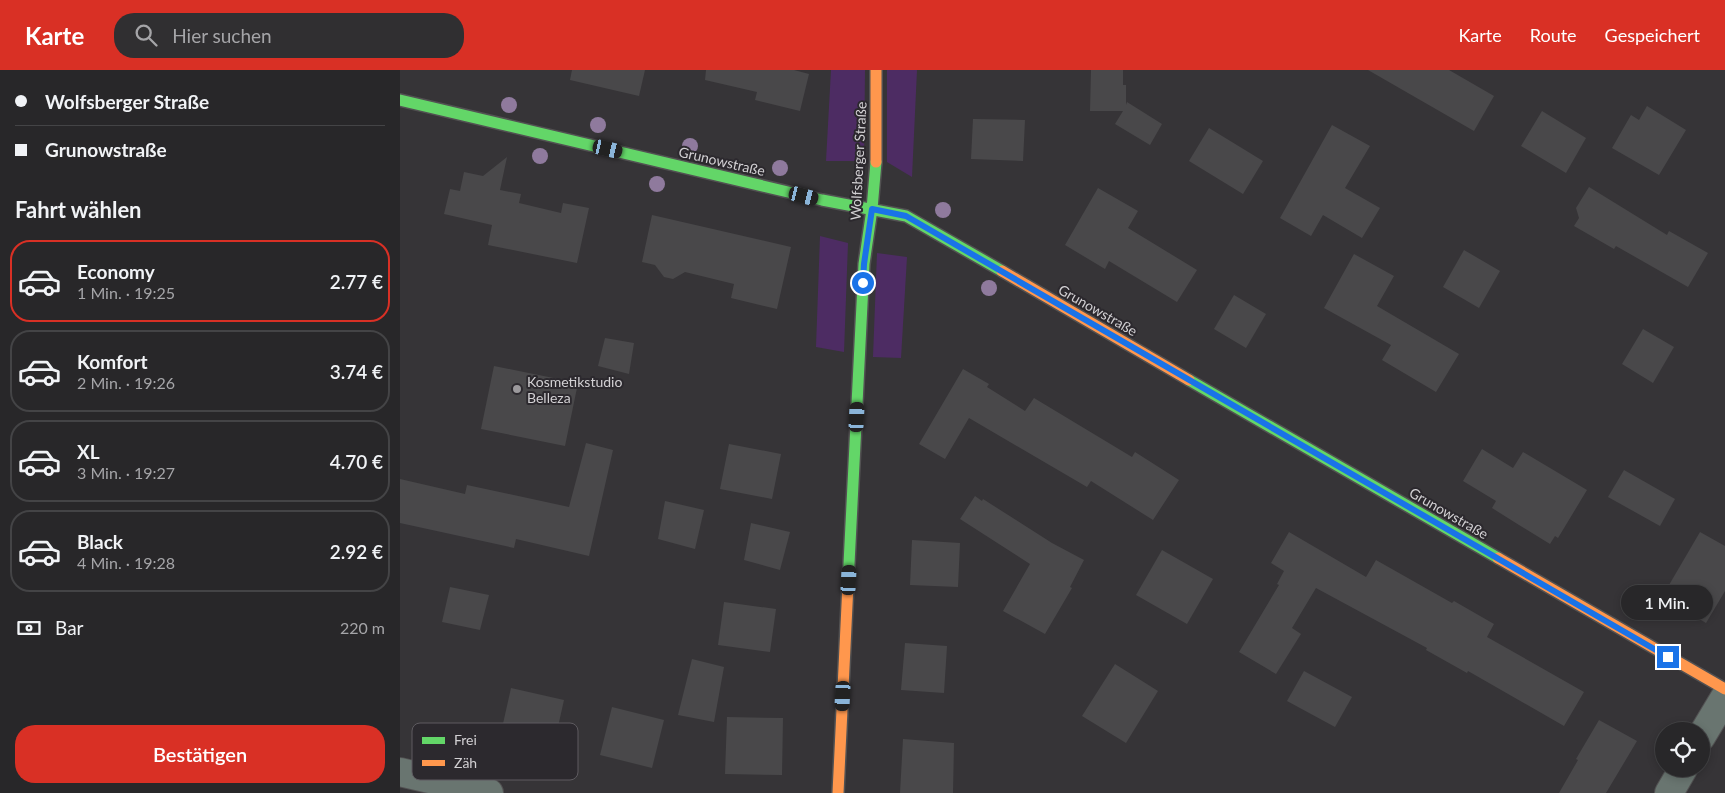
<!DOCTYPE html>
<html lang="de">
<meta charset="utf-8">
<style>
:root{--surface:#282729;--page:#302f31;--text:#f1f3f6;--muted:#a5a5a8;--line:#444446;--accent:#d93025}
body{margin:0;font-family:Lato,sans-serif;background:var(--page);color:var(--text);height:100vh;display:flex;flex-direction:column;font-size:19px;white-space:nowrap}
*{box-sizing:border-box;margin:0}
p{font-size:16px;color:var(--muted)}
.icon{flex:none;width:28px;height:28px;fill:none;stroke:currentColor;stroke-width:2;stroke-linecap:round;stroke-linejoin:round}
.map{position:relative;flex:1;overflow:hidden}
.side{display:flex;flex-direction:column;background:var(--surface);width:400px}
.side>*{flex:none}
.guide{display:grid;align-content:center;height:110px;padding:0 15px;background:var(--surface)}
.tools{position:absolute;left:1255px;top:652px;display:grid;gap:10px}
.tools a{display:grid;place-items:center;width:55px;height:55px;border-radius:50%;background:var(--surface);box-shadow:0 2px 8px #0003,0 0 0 1px var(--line);font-size:25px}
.end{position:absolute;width:22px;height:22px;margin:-11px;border:6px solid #1a73e8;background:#fff;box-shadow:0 0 0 2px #fff}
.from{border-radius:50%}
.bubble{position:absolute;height:35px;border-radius:18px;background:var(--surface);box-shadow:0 2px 8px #0003,0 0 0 1px var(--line);font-size:16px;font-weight:600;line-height:35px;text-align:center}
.car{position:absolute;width:15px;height:30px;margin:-15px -8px;border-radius:6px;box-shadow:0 0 4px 1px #0007;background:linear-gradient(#222 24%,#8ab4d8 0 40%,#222 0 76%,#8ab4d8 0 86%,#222 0)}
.guide b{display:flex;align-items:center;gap:18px;height:48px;font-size:19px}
.guide b+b{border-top:1px solid var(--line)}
.guide i{width:12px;height:12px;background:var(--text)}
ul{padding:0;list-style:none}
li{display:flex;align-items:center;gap:15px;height:82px;margin:0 10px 8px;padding:0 5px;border:2px solid var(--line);border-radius:20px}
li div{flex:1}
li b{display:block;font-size:19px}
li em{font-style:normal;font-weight:600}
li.selected{border-color:var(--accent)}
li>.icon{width:45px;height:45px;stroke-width:1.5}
h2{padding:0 15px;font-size:22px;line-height:60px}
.pay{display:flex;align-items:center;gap:12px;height:55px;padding:0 15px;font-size:19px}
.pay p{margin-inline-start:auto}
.action{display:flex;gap:10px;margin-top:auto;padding:10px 15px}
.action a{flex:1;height:58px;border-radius:20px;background:var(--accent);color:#fff;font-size:20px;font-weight:600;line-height:58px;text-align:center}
header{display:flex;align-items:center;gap:30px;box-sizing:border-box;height:70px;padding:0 25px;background:var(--accent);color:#fff}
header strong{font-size:24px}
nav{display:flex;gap:28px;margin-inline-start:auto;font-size:18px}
.search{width:350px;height:45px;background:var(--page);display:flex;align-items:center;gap:12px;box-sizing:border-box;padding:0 18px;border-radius:20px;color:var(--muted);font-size:19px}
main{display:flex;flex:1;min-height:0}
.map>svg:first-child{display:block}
.green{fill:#4d2c63}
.building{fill:#49484a}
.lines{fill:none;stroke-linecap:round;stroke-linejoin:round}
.street-casing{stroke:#525152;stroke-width:30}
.fast-casing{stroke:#525152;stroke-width:14}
.slow-casing{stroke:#525152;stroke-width:14}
.street{stroke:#697570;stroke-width:28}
.fast{stroke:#63d668;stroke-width:11}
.slow{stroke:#ff974d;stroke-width:11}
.tree{fill:#8f7a9d}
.route{stroke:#1a73e8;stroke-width:6}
.poi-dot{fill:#9b999c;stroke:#2c292e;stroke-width:2}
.labels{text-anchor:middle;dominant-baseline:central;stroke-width:4;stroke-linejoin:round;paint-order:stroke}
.street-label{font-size:14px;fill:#d2d0d3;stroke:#2c292e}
.poi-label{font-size:14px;fill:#d2d0d3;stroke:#2c292e;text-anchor:start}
.key{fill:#2c292e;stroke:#5e5b60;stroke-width:1}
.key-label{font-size:14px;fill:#d2d0d3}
</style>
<header>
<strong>Karte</strong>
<div class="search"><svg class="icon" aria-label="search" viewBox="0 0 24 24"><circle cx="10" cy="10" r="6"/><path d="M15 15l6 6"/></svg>Hier suchen</div>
<nav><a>Karte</a><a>Route</a><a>Gespeichert</a></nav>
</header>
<main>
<section class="side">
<div class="guide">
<b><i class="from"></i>Wolfsberger Straße</b>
<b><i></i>Grunowstraße</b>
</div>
<h2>Fahrt wählen</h2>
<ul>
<li class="selected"><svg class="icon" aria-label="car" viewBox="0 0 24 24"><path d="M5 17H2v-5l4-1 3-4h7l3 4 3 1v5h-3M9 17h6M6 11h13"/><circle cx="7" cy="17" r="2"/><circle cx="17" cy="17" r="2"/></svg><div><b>Economy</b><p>1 Min. · 19:25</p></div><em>2.77 €</em></li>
<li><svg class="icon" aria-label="car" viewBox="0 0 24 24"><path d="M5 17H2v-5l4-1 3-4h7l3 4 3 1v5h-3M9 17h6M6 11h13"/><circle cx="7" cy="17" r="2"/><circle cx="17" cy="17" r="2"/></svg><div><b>Komfort</b><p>2 Min. · 19:26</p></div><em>3.74 €</em></li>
<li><svg class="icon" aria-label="car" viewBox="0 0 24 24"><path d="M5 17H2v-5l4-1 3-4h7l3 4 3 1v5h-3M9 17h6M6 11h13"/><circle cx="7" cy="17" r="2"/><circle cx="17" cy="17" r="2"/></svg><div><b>XL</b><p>3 Min. · 19:27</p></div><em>4.70 €</em></li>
<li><svg class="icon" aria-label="car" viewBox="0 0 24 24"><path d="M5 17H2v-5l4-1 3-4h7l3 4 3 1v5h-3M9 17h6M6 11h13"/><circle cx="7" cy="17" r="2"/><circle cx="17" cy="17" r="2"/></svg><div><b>Black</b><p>4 Min. · 19:28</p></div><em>2.92 €</em></li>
</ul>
<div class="pay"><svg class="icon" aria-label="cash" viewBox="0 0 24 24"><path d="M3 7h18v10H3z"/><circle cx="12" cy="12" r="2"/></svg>Bar<p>220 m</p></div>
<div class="action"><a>Bestätigen</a></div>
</section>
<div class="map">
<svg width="1325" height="723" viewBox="0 0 1325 723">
<rect width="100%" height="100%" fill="#363437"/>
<g class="green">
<path d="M 431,0 L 465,0 L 464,91 L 426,91 Z"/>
<path d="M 487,0 L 517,0 L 512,107 L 487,92 Z"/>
<path d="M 420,166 L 448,173 L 444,282 L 416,277 Z"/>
<path d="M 477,183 L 507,187 L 501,288 L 473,287 Z"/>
</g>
<g class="building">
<path d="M 172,0 L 245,0 L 239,26 L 170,10 Z"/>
<path d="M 306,0 L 394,0 L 409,4 L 400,41 L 355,30 L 357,22 L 305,10 Z"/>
<path d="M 691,0 L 723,0 L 723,15 L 726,15 L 726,35 L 727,32 L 762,54 L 750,75 L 715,54 L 723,41 L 690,41 Z"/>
<path d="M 968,0 L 1049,0 L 1094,26 L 1074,61 Z"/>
<path d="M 1247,36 L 1286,60 L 1259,105 L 1212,78 L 1231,45 L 1239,50 Z"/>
<path d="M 1142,41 L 1186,68 L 1166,103 L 1121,76 Z"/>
<path d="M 573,49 L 625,50 L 623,91 L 571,89 Z"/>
<path d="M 932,55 L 970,76 L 945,118 L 980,138 L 962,168 L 923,145 L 911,166 L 880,148 Z"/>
<path d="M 809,58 L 863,91 L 843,124 L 789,91 Z"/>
<path d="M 107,87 L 100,120 L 121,124 L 119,133 L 161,143 L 163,133 L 189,138 L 177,193 L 88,175 L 92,155 L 44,144 L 50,119 L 60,121 L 64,102 L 83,106 Z"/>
<path d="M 1189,117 L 1267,165 L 1269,161 L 1308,183 L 1288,217 L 1216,176 L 1214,179 L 1174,156 L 1179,148 L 1176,138 Z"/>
<path d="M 698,118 L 738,141 L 728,158 L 797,200 L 777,232 L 709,191 L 705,199 L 665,175 Z"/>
<path d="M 252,145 L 391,177 L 377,239 L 331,228 L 334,214 L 285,202 L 273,209 L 264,207 L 255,195 L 242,192 Z"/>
<path d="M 1064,180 L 1100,201 L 1079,238 L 1043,217 Z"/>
<path d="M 954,184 L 994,206 L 977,236 L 1059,284 L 1036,322 L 982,290 L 991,275 L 924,238 Z"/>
<path d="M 834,225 L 866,244 L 846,278 L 814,259 Z"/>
<path d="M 1243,259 L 1274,277 L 1253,313 L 1222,294 Z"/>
<path d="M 205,268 L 234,273 L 229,304 L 198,296 Z"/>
<path d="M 94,296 L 178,313 L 165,376 L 81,359 Z"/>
<path d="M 563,299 L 589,314 L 587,317 L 625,341 L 634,328 L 732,387 L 735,382 L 779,410 L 753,450 L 691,411 L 687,417 L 569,348 L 545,389 L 519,374 Z"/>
<path d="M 186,373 L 213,380 L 189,486 L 116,469 L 114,478 L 0,453 L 0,409 L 65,424 L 67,415 L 169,437 Z"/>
<path d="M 329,374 L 381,384 L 372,429 L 320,419 Z"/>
<path d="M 1082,379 L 1113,398 L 1123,382 L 1187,420 L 1158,468 L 1155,466 L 1150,474 L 1119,455 L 1092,438 L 1096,431 L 1063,411 Z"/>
<path d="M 1224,400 L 1275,429 L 1260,456 L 1208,427 Z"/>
<path d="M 575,426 L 582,431 L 583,429 L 652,473 L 684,490 L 670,517 L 672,518 L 645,564 L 603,541 L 630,494 L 560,449 Z"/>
<path d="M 265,431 L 304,440 L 295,479 L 258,469 Z"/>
<path d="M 351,453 L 390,462 L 380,500 L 344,490 Z"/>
<path d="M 889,462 L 966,507 L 976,490 L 1052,533 L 1054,531 L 1094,554 L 1087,567 L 1184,622 L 1164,656 L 1068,601 L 1067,603 L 1026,580 L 1027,578 L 916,518 L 892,558 L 901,564 L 876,604 L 839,582 L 879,515 L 877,514 L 884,501 L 871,493 Z"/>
<path d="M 1300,462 L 1325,476 L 1325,521 L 1306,553 L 1262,527 Z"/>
<path d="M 512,470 L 560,473 L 558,517 L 510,515 Z"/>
<path d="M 762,480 L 813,509 L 787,554 L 736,525 Z"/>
<path d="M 50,517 L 89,525 L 80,560 L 42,552 Z"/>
<path d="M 324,532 L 376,539 L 370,582 L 318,575 Z"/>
<path d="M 505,573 L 547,576 L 544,623 L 501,620 Z"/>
<path d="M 292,589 L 324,597 L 314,652 L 278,645 Z"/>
<path d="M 715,594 L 758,621 L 726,673 L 682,646 Z"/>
<path d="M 904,601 L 952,627 L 935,657 L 887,631 Z"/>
<path d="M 111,618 L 164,630 L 151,688 L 98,676 Z"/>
<path d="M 212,637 L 264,650 L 252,698 L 200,685 Z"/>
<path d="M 327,647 L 383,648 L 382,705 L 325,704 Z"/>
<path d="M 1199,650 L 1237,671 L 1206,723 L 1159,723 L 1178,690 L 1176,689 Z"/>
<path d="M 503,669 L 554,673 L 553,723 L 500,723 Z"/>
</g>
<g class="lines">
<defs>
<g id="street">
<path d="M 1301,667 L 1325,627"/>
<path d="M 0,702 L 89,723"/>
<path d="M 1269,723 L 1283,699"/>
</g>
<g id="fast">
<path d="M 0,30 L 422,130 L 506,146 L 602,201"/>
<path d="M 789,310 L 1098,488"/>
<path d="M 448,514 L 464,194 L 472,139 L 476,92"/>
</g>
<g id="slow">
<path d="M 476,0 L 476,92"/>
<path d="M 602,201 L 789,310"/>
<path d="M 1098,488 L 1325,619"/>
<path d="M 438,723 L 448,514"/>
</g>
</defs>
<use href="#street" class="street-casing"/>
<use href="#fast" class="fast-casing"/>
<use href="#slow" class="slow-casing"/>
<use href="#street" class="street"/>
<use href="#fast" class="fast"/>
<use href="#slow" class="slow"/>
</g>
<g class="tree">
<circle cx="109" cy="35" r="8"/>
<circle cx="198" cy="55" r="8"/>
<circle cx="290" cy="76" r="8"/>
<circle cx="140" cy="86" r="8"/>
<circle cx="380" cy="98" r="8"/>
<circle cx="257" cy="114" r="8"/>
<circle cx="543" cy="140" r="8"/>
<circle cx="589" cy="218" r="8"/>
</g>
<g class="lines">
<path class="route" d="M 463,213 L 464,194 L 472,139 L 506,146 L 1268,587"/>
</g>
<circle class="poi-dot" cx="117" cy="319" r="5"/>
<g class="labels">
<g class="street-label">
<text transform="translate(322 91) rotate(13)">Grunowstraße</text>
<text transform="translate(458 91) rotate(-87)">Wolfsberger Straße</text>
<text transform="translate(698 240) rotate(30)">Grunowstraße</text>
<text transform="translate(1049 443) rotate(30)">Grunowstraße</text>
</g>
<g class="poi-label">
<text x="127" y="311">Kosmetikstudio<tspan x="127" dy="16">Belleza</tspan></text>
</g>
</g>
<rect x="12" y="653" width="166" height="57" rx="8" class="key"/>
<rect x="22" y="667" width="23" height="7" fill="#63d668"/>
<rect x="22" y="690" width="23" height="6" fill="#ff974d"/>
<g class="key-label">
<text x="54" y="675">Frei</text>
<text x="54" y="698">Zäh</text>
</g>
</svg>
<div class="tools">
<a><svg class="icon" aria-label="locate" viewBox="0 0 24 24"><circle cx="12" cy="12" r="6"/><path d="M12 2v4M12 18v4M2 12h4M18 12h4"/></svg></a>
</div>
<i class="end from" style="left:463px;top:213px"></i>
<i class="end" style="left:1268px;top:587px"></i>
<div class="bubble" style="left:1221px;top:515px;width:92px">1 Min.</div>
<i class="car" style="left:208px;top:79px;rotate:103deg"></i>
<i class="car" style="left:404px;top:126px;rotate:104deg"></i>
<i class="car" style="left:457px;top:347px;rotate:3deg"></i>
<i class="car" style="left:449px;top:510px;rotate:3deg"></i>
<i class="car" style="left:443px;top:626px;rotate:183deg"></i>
</div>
</main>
